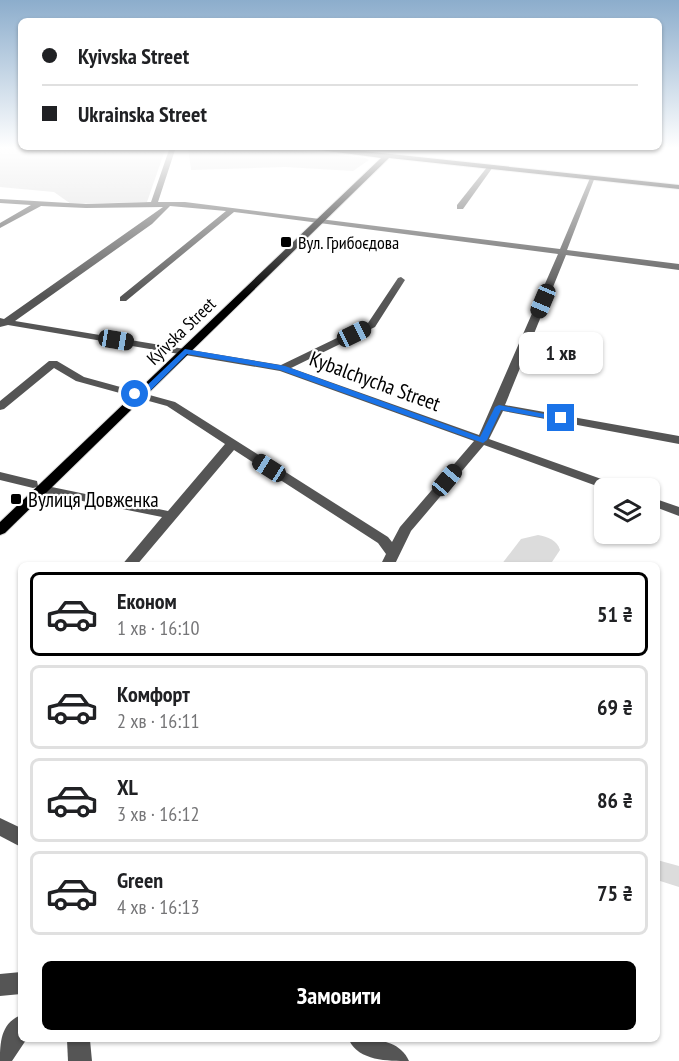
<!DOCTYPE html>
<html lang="uk">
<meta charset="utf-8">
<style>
:root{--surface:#fff;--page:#f6f6f6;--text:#202124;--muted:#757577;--line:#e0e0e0;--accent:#000}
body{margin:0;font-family:"PT Sans Narrow",sans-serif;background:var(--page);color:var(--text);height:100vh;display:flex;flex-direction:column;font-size:22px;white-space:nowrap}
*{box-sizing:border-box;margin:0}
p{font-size:20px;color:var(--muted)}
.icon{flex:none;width:33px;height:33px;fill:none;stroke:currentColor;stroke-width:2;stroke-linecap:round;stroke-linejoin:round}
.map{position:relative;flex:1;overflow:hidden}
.drawer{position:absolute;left:18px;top:562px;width:642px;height:480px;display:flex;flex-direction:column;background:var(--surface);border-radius:9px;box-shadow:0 2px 4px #0004}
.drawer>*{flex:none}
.guide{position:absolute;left:18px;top:18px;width:644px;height:132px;border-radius:9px;box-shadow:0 2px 4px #0004;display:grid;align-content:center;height:132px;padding:0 24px;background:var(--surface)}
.fabs{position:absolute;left:594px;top:478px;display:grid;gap:12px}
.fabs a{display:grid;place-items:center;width:66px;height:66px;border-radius:9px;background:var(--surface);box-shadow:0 2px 4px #0004;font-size:30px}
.end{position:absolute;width:27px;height:27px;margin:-14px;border:8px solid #1a73e8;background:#fff;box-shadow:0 0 0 3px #fff}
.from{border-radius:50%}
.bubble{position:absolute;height:42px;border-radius:9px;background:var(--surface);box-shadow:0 2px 4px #0004;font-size:20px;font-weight:600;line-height:42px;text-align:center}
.car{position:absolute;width:18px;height:36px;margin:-18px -9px;border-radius:8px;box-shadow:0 0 4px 2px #0007;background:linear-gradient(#222 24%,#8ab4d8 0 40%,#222 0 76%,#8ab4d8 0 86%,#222 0)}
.guide b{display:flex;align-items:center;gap:21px;height:57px;font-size:22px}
.guide b+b{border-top:2px solid var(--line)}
.guide i{width:15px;height:15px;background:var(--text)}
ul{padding:10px 0 0;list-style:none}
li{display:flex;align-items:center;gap:18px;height:84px;margin:0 12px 9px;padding:0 12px;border:3px solid var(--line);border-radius:9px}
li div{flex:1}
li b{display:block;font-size:22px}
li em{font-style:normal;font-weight:600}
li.on{border-color:var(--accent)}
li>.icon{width:54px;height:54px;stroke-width:1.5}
.button{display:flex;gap:12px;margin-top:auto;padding:12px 24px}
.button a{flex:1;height:69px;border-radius:9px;background:var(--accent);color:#fff;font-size:24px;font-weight:600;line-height:69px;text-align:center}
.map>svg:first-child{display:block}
.green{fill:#dcdcdc}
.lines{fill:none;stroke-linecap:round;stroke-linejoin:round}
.major-casing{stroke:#dbdbdb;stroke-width:2}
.minor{fill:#555;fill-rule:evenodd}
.major{fill:#000;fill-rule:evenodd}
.route{fill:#1a73e8}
.poi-dot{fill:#000;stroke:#fff;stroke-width:2}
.labels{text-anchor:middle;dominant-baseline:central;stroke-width:4.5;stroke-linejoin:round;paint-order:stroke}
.far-poi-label{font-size:18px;fill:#000;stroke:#fff;text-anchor:start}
.far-street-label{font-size:18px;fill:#000;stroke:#fff}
.street-label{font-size:21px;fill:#000;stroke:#fff}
.poi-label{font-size:21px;fill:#000;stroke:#fff;text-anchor:start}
</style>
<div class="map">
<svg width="679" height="1061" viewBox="0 0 679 1061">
<rect width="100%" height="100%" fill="#fff"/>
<g class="green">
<path d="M 0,147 L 166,147 L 147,202 L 71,204 L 54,192 L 0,187 Z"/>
<path d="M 188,147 L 263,147 L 365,158 L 369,160 L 353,171 L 285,167 L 191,170 Z"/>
<path d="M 538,535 C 548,537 557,540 560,550 L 550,565 L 501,565 L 521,539 Z"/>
<path d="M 657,860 L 679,866 L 679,887 L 657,880 Z"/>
</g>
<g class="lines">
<defs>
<path id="major" d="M 298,147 L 325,147 L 679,185 L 679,189 L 389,158 L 5,533 L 0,535 L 0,522 L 381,158 Z"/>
</defs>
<use href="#major" class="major-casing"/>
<g class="minor">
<path d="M 170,147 L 176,147 L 158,202 L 185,202 L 560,249 L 590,178 L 595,177 L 567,250 L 679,264 L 679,270 L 566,255 L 505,405 L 679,436 L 679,444 L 503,411 L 489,439 L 621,486 L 623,489 L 605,489 L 484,445 L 411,531 L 394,566 L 380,566 L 386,554 L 378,543 L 234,450 L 136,566 L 121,566 L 162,517 L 38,492 L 36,489 L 37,487 L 33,488 L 0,480 L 0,472 L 37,481 L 38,486 L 42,485 L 168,511 L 225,444 L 167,406 L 76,381 L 54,368 L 4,409 L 0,410 L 0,401 L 49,361 L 57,361 L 84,377 L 175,402 L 388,537 L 392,542 L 400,527 L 474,441 L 280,371 L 8,325 L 0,327 L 0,318 L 4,319 L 163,207 L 86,208 L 41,206 L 0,228 L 0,223 L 31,205 L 0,203 L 0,199 L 86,204 L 151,202 ZM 170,206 L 226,211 L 120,297 L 120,301 L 126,301 L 234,212 L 558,254 L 479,435 L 291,368 L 375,327 L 405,280 L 401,277 L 398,278 L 368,323 L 281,365 L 15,321 L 152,224 Z"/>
<path d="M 488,166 L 493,167 L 463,209 L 457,209 L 457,205 Z"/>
<path d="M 650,497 L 679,507 L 679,516 L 650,505 Z"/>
<path d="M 0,818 L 21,828 L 21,847 L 0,836 Z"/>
<path d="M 21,972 L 21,994 L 0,996 L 0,974 Z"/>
<path d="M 21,1015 L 21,1040 L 26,1040 L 12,1061 L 0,1061 C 0,1042 1,1023 21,1015 Z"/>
<path d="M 67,1040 L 90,1040 L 92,1061 L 68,1061 Z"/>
<path d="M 349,1040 C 370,1038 399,1038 409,1061 C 387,1061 359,1061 349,1040 Z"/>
</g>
<use href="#major" class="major"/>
</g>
<linearGradient id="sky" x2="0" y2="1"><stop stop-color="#8cadcc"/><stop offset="0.5" stop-color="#fff"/><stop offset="1" stop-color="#fff" stop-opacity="0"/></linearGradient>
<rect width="679" height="296" fill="url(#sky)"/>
<path class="route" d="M 185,349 L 285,366 L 480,437 L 495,407 L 499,405 L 565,418 L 561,421 L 501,410 L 487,440 L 483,443 L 280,370 L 187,354 L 144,397 L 133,396 L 133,392 L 139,393 Z"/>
<g class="poi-dot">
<rect x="280" y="236" width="12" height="12" rx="3"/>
<rect x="10" y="493" width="12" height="12" rx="3"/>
</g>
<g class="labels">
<g class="far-poi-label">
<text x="298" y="242">Вул. Грибоєдова</text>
</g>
<g class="far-street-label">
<text transform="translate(181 331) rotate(-44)">Kyivska Street</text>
</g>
<g class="street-label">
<text transform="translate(375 381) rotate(20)">Kybalchycha Street</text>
</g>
<g class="poi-label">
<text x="28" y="499">Вулиця Довженка</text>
</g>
</g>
</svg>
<div class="fabs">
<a><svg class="icon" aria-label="layers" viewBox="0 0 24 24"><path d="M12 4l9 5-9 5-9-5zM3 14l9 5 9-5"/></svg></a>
</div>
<i class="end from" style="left:135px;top:394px"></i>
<i class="end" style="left:561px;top:418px"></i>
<div class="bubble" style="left:519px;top:332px;width:84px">1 хв</div>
<i class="car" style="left:543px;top:301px;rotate:203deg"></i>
<i class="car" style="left:354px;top:334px;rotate:64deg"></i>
<i class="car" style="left:116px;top:340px;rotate:99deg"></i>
<i class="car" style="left:269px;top:468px;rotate:302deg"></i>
<i class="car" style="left:447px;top:480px;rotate:40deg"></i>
<div class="guide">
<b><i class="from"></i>Kyivska Street</b>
<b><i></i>Ukrainska Street</b>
</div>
<section class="drawer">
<ul>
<li class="on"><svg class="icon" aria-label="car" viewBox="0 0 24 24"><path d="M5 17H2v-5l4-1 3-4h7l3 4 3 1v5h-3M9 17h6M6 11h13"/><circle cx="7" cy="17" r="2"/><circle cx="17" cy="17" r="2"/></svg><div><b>Економ</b><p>1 хв · 16:10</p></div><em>51 ₴</em></li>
<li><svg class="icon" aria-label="car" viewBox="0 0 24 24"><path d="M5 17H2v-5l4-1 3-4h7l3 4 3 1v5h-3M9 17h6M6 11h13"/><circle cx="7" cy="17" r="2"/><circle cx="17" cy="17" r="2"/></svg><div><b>Комфорт</b><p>2 хв · 16:11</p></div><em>69 ₴</em></li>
<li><svg class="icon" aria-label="car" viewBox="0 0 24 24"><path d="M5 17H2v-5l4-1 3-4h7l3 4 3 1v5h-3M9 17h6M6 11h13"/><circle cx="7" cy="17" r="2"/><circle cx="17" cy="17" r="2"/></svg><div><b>XL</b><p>3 хв · 16:12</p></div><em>86 ₴</em></li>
<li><svg class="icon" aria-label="car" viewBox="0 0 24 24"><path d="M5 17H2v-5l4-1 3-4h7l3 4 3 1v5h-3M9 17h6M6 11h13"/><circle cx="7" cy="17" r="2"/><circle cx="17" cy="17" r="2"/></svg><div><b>Green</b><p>4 хв · 16:13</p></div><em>75 ₴</em></li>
</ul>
<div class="button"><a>Замовити</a></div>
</section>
</div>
